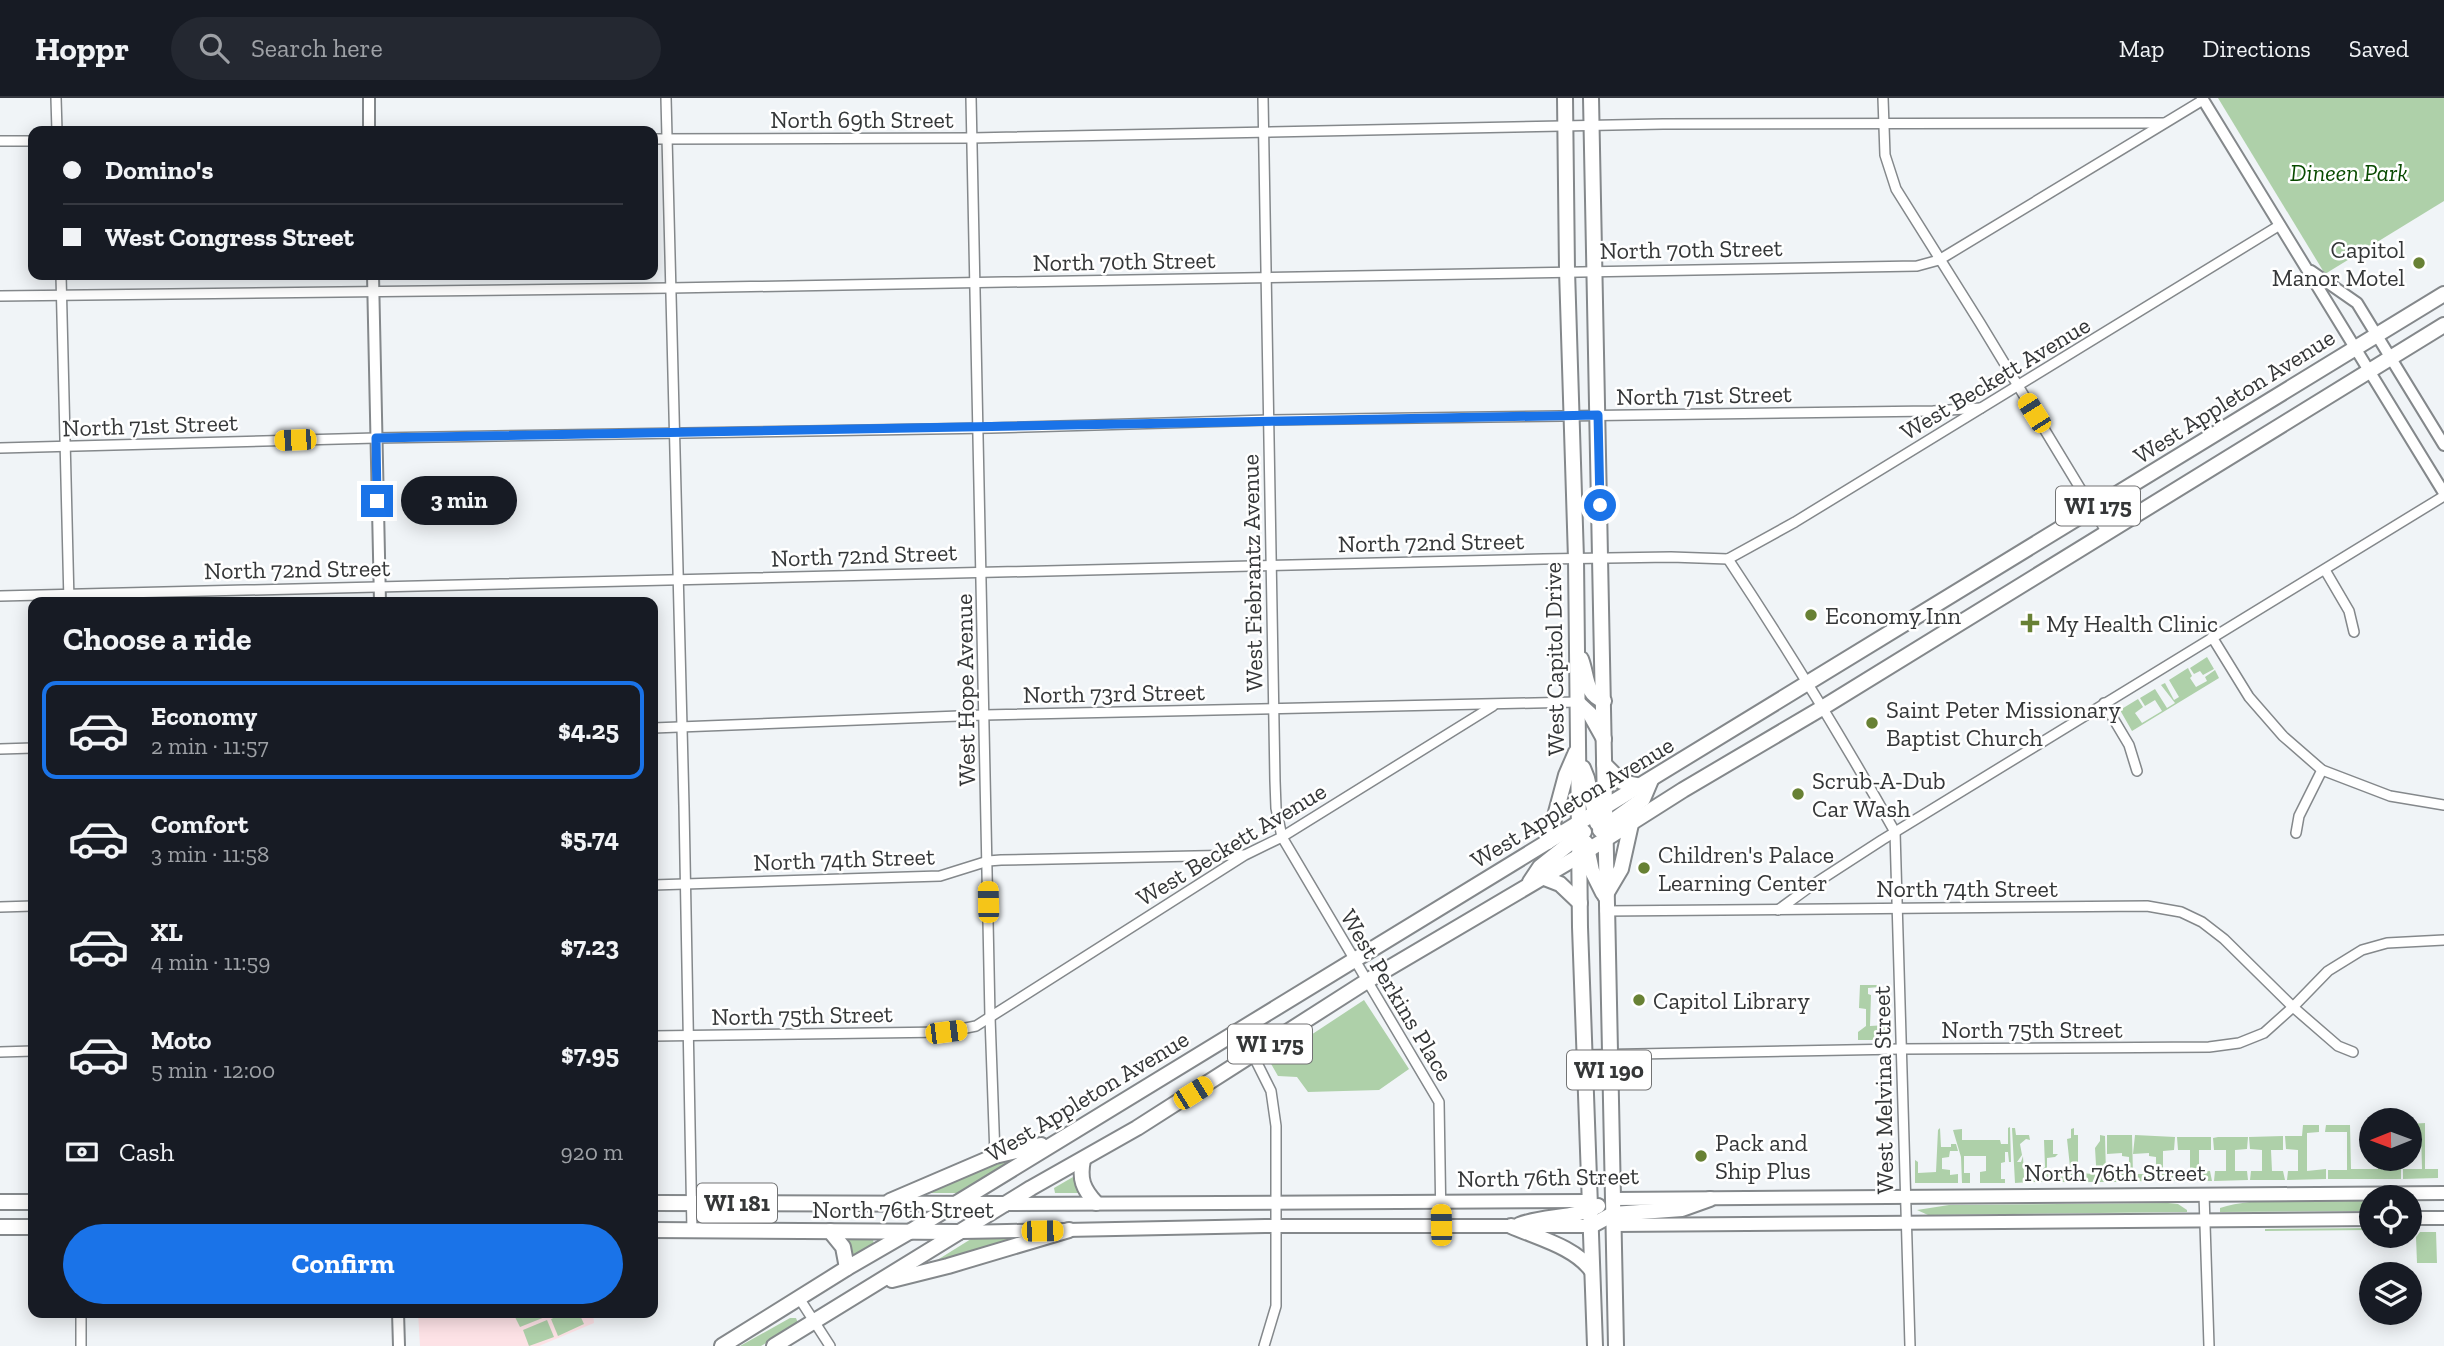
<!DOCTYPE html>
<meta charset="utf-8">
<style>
:root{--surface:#171b24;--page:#242831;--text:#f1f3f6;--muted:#9ea1a6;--line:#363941;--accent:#1a73e8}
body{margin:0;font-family:"Zilla Slab",serif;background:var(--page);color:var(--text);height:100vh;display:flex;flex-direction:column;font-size:26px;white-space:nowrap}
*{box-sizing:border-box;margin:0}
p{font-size:23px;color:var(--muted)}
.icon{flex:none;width:38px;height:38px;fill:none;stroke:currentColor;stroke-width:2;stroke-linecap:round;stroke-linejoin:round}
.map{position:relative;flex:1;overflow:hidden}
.side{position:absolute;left:28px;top:499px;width:630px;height:721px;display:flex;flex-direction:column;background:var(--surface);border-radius:14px;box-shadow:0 4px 18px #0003}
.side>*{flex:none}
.hud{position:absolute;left:28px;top:28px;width:630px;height:154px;border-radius:14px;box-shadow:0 4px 18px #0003;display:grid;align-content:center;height:154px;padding:0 35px;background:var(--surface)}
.needle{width:46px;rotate:269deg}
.fabs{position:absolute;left:2359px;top:1010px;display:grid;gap:14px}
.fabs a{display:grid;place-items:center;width:63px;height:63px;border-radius:50%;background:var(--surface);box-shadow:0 4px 18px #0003;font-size:35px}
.end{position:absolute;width:32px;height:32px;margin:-16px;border:9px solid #1a73e8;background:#fff;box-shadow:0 0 0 4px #fff}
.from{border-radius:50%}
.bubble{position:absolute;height:49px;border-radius:24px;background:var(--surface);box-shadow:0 4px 18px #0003;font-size:23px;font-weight:700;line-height:49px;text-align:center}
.car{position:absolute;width:21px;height:42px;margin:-21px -10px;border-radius:9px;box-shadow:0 0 5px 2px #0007;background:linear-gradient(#f5c518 24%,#345 0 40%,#f5c518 0 76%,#345 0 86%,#f5c518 0)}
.hud b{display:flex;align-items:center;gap:24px;height:66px;font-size:26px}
.hud b+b{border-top:2px solid var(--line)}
.hud i{width:18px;height:18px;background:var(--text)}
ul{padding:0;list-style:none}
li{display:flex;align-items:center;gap:21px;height:98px;margin:0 14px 10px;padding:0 21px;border:4px solid transparent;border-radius:14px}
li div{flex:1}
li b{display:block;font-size:26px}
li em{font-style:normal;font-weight:700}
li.active{border-color:var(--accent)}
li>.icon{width:63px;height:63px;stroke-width:1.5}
h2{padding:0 35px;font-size:32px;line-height:84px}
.pay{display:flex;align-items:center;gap:18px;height:77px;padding:0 35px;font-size:26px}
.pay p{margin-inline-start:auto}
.button{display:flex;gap:14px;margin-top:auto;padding:14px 35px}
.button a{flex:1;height:80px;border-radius:42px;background:var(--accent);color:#fff;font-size:28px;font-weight:700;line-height:80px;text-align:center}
header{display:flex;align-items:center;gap:42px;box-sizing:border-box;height:98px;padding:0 35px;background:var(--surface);border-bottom:2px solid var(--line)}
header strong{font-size:33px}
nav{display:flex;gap:38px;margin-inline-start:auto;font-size:24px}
.search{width:490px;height:63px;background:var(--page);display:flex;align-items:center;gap:18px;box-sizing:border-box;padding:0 24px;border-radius:38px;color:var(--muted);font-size:26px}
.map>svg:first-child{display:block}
.education{fill:#fde2e6}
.green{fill:#aed0a9}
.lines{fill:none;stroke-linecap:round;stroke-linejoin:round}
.minor-casing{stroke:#84888b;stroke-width:12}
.tertiary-casing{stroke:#84888b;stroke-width:14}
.secondary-casing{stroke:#84888b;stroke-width:16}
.primary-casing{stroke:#84888b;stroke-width:18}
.minor{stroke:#fff;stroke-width:9}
.tertiary{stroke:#fff;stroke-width:10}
.secondary{stroke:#fff;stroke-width:12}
.primary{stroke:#fff;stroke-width:14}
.route{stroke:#1a73e8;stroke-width:9}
.poi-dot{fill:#688134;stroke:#fff;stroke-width:2.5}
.labels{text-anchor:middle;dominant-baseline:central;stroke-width:5;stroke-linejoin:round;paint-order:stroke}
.shield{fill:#fff;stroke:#727374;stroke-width:2}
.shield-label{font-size:23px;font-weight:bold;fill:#353738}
.street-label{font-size:24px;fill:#353738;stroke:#fff}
.park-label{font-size:24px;font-style:italic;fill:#084a00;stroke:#fff}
.poi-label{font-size:24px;fill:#353738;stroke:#fff;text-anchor:start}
</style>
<header>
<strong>Hoppr</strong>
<div class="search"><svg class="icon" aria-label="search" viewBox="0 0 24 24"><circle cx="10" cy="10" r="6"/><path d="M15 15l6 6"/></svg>Search here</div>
<nav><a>Map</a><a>Directions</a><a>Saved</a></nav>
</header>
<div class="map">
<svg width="2444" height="1248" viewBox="0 0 2444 1248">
<rect width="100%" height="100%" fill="#f0f4f7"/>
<path class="education" d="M 418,1215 L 593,1215 L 594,1225 L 539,1248 L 420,1248 Z"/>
<g class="green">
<path d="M 2218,0 L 2444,0 L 2444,103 L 2325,176 Z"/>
<path d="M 2207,559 L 2214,571 L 2203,577 L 2200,573 L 2194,576 L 2190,570 Z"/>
<path d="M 2188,570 L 2192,578 L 2190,580 L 2196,589 L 2207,583 L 2205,579 L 2215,572 L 2219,580 L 2132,633 L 2120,612 L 2138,601 L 2143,609 L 2135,615 L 2142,625 L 2162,613 L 2155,602 L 2145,608 L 2140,600 L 2155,591 L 2167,610 L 2175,605 L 2161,587 L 2165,585 L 2174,602 L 2179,599 L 2169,582 Z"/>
<path d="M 1860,887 L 1879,887 L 1879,889 L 1868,890 L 1868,896 L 1871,897 L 1870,928 L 1887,927 L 1887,942 L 1858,942 L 1858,934 L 1866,928 L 1866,911 L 1859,910 Z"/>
<path d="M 1364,902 L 1409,971 L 1379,992 L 1308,994 L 1297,979 L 1278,978 L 1270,964 Z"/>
<path d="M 2425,1025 L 2425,1071 L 2438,1071 L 2438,1080 L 2403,1081 L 2403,1071 L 2422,1071 L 2421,1033 L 2410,1033 L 2410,1026 Z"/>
<path d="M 2303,1027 L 2319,1027 L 2319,1034 L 2307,1035 L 2307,1073 L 2326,1071 L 2326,1081 L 2287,1082 L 2288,1073 L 2298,1073 L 2298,1052 L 2286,1051 L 2285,1038 L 2302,1038 Z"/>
<path d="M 2326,1027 L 2350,1027 L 2351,1071 L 2378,1071 L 2378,1061 L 2382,1061 L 2382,1072 L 2401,1071 L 2401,1081 L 2328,1081 L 2328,1072 L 2347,1072 L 2347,1034 L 2325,1034 Z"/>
<path d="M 2010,1029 L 2011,1064 L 2009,1064 L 2008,1054 L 2005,1054 L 2005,1064 L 2001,1065 L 2001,1081 L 2005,1081 L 2005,1085 L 1980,1085 L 1980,1074 L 1986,1073 L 1986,1058 L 1964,1058 L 1964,1075 L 1970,1075 L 1970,1085 L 1962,1085 L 1961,1059 L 1953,1032 L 1962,1031 L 1962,1042 L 2000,1042 L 2001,1046 L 2008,1046 L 2008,1030 Z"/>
<path d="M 1940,1030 L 1941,1049 L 1951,1049 L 1951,1046 L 1956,1046 L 1958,1053 L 1950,1053 L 1949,1059 L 1942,1060 L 1942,1071 L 1950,1072 L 1950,1077 L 1958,1076 L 1958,1085 L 1915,1085 L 1915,1062 L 1918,1064 L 1918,1075 L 1936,1074 L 1938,1032 Z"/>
<path d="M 2012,1030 L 2015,1030 L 2016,1037 L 2029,1037 L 2030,1042 L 2026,1041 L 2020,1046 L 2022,1057 L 2017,1064 L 2021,1064 L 2023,1058 L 2024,1079 L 2030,1080 L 2030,1084 L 2015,1085 Z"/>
<path d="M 2074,1030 L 2074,1037 L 2078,1037 L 2078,1075 L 2095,1076 L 2096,1084 L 2058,1084 L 2058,1079 L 2071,1078 L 2067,1041 L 2071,1040 L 2071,1031 Z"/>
<path d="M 2100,1037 L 2105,1038 L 2106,1076 L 2117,1076 L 2117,1084 L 2097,1084 L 2095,1050 L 2100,1043 Z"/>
<path d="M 2107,1037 L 2132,1037 L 2133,1076 L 2144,1076 L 2144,1083 L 2119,1084 L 2121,1074 L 2129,1074 L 2129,1059 L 2122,1058 L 2122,1055 L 2107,1056 Z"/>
<path d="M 2135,1037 L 2175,1039 L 2174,1052 L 2163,1053 L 2163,1074 L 2174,1074 L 2176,1083 L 2146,1083 L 2148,1075 L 2156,1074 L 2156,1059 L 2149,1058 L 2149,1055 L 2133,1056 Z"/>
<path d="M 2283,1038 L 2283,1052 L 2271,1052 L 2272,1073 L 2283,1073 L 2285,1082 L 2250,1082 L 2251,1073 L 2262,1073 L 2262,1052 L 2250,1051 L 2249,1039 Z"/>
<path d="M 2177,1039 L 2211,1039 L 2211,1052 L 2199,1052 L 2199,1073 L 2210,1073 L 2212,1083 L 2177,1083 L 2178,1074 L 2190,1074 L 2190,1052 L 2178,1052 Z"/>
<path d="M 2218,1039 L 2248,1039 L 2247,1051 L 2235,1052 L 2235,1073 L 2247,1073 L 2248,1082 L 2214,1083 L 2215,1073 L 2226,1073 L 2226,1052 L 2214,1052 L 2213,1040 Z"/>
<path d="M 2044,1042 L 2053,1042 L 2053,1056 L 2058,1056 L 2055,1059 L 2047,1060 L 2047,1075 L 2055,1075 L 2056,1084 L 2032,1084 L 2033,1081 L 2039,1081 L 2039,1072 L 2042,1072 L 2045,1069 Z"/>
<path d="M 1018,1058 L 959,1095 L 923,1095 Z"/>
<path d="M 1073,1079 L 1079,1095 L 1055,1095 L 1054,1090 Z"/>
<path d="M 2371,1103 L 2371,1113 L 2220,1114 L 2220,1110 C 2258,1097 2330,1103 2371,1103 Z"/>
<path d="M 2168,1105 L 2178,1106 L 2187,1112 L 2187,1114 L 1928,1117 L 1917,1112 L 1949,1107 Z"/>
<path d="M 2371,1130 L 2371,1132 L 2265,1133 L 2265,1131 Z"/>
<path d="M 2420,1134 L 2436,1134 L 2437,1165 L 2417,1165 L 2416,1139 Z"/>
<path d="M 873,1141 L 874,1147 L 851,1160 L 846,1142 Z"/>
<path d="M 971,1141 L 1023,1141 L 926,1169 Z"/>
<path d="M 513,1215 L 555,1215 L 520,1229 Z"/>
<path d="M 565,1215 L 579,1215 L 584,1226 L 558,1238 L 551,1221 Z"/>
<path d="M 790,1220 L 796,1220 L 798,1225 L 761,1248 L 740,1248 Z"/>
<path d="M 547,1222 L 554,1239 L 529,1248 L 523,1232 Z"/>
</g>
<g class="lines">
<defs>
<g id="minor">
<path d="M 56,0 L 57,33"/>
<path d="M 666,0 L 684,708 L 692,1133"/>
<path d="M 971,0 L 990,919 L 995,1058"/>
<path d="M 1263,0 L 1275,683 L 1276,710 L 1282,739 L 1439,1004 L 1441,1127"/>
<path d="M 1883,0 L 1885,57 L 1896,91 L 1980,225 L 2106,433"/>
<path d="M 653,41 L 972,40 L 1663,26 L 2163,25"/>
<path d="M 0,43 L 33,43"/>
<path d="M 61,177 L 69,504"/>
<path d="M 0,198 L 670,190 L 1917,168 L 1939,162 L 2203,2"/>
<path d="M 0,350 L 376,340 L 991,330 L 1269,322 L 1933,313 L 1981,310"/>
<path d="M 1728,461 C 1787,550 1843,641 1895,734 L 1910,1248"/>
<path d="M 1728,461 L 1795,424 L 2280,127"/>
<path d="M 2325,472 L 2349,513 L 2354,534"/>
<path d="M 0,498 L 1544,461 L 1671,459 L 1728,461"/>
<path d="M 2212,539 L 2249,599 L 2283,638 L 2322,672 L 2390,698 L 2444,707"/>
<path d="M 2104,605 L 2129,647 L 2137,673"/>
<path d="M 653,630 L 984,617 L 1577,604"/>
<path d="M 0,651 L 33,650"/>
<path d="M 2296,735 L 2299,718 L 2322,672"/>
<path d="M 653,787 L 940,778 L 988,763 L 1001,762 L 1243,757"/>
<path d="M 0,809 L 33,808"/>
<path d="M 1778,812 L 1811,788 L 1882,742 L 2444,398"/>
<path d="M 1605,813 L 2147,808 L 2181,814 L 2202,824 L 2224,841 L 2293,909 L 2338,948 L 2353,954"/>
<path d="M 1237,933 L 1253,957 L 1271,993 L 1276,1028 L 1276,1208 L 1264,1248"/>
<path d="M 653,938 L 946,934 L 976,928 L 1245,757 L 1282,739 L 1493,608"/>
<path d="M 0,954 L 33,953"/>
<path d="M 1585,957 L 1901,951 L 2209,949 L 2239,945 L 2264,935 L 2293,909 L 2328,873 L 2362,852 L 2387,845 L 2444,842"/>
<path d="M 2204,1096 L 2209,1248"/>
<path d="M 799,1200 L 830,1248"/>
<path d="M 81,1214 L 81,1248"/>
</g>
<g id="tertiary">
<path d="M 369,0 L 369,33"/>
<path d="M 2202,0 L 2444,395"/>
<path d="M 2311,173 L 2357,205 L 2444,347"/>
<path d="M 373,177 L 380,504"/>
<path d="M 398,1214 L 399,1248"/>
</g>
<g id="secondary">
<path d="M 1612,1101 L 2444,1095"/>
<path d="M 1005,1106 L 1590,1103"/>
<path d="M 2410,1120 L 2444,1120"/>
<path d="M 1613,1127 L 2371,1121"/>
<path d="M 961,1134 L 1265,1128 L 1591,1128"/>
</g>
<g id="primary">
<path d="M 1565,0 L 1567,172 L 1576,461 L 1580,829 L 1595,1248"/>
<path d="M 1591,0 C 1601,416 1605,832 1616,1248"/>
<path d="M 1581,561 C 1588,579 1584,595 1604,603"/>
<path d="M 1577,604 L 1590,616 L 1604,641"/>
<path d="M 1604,666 L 1622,684 L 1642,688"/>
<path d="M 1583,670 L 1587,680 L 1597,725"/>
<path d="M 1600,732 L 1643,701 L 1651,682"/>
<path d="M 1548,744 L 1566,677 L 1576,654"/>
<path d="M 1586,745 L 1592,773 L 1603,795"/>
<path d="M 1542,779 L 1560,786 L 1580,805"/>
<path d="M 1530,784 L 1540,769 L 1584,734"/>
<path d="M 1605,798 L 1621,771 L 1631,726"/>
<path d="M 1083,1062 C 1079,1081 1083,1091 1096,1105"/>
<path d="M 890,1103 L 995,1058 L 1041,1047"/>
<path d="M 0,1104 L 33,1104"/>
<path d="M 653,1105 L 1005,1106"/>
<path d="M 1519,1127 C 1544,1117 1575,1121 1598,1108"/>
<path d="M 1511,1128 C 1538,1140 1575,1149 1592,1173"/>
<path d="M 1591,1128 L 1613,1116 L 1682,1111 L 1710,1101"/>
<path d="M 0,1129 L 33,1129"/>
<path d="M 653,1132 L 959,1134"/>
<path d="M 830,1133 L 843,1149 L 847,1170"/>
<path d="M 892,1182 L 948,1168 L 1069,1132"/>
<path d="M 722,1248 L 847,1170 L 911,1133 L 2444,196"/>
<path d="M 774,1248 L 1031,1090 L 1137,1030 L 1367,883 L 1579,758 L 1683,692 L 1822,610 L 2444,227"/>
</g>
</defs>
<use href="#minor" class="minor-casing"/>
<use href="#tertiary" class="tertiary-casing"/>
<use href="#secondary" class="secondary-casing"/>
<use href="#primary" class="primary-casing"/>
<use href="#minor" class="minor"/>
<use href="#tertiary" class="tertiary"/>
<use href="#secondary" class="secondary"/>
<use href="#primary" class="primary"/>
</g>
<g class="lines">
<path class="route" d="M 377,403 L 376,340 L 1598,317 L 1600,407"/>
</g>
<g class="poi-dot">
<circle cx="2419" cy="165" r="7"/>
<circle cx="1811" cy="517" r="7"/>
<path d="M2026.5 514.5h7v7h7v7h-7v7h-7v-7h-7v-7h7z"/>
<circle cx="1872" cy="625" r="7"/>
<circle cx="1798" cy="696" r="7"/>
<circle cx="1644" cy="770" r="7"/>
<circle cx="1639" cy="902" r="7"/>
<circle cx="1701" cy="1058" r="7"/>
</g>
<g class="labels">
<g class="shield">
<rect x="2056" y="388.5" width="84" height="39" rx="5"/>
<rect x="1228" y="926.5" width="84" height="39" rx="5"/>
<rect x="1567" y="952.5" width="84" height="39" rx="5"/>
<rect x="697" y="1085.5" width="80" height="39" rx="5"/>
</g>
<g class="shield-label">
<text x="2098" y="408">WI 175</text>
<text x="1270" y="946">WI 175</text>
<text x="1609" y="972">WI 190</text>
<text x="737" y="1105">WI 181</text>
</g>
<g class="street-label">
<text x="862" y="21">North 69th Street</text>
<text transform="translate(1691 151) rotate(-1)">North 70th Street</text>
<text transform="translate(1124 163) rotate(-1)">North 70th Street</text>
<text transform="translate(1995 280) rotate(-31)">West Beckett Avenue</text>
<text transform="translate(1704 297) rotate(-1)">North 71st Street</text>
<text transform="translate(2234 298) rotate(-32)">West Appleton Avenue</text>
<text transform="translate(150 327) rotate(-2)">North 71st Street</text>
<text transform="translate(1431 444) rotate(-1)">North 72nd Street</text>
<text transform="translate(864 457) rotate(-2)">North 72nd Street</text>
<text transform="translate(297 471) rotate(-1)">North 72nd Street</text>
<text transform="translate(1252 475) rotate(-91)">West Fiebrantz Avenue</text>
<text transform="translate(1554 561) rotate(-91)">West Capitol Drive</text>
<text transform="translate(965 592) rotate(-91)">West Hope Avenue</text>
<text transform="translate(1114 595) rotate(-1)">North 73rd Street</text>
<text transform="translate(1572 704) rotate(-31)">West Appleton Avenue</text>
<text transform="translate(1231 746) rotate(-31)">West Beckett Avenue</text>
<text transform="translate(844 761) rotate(-2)">North 74th Street</text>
<text x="1967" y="790">North 74th Street</text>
<text transform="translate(1397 897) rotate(59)">West Perkins Place</text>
<text transform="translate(802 917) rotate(-1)">North 75th Street</text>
<text x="2032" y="931">North 75th Street</text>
<text transform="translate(1883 992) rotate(-91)">West Melvina Street</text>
<text transform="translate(1087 998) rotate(-31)">West Appleton Avenue</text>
<text x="2115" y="1074">North 76th Street</text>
<text transform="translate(1548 1079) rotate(-1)">North 76th Street</text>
<text x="903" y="1111">North 76th Street</text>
</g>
<g class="park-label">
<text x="2349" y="74">Dineen Park</text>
</g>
<g class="poi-label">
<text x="2405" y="151" text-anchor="end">Capitol<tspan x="2405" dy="28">Manor Motel</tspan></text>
<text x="1825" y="517">Economy Inn</text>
<text x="2046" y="525">My Health Clinic</text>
<text x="1886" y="611">Saint Peter Missionary<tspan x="1886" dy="28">Baptist Church</tspan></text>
<text x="1812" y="682">Scrub-A-Dub<tspan x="1812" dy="28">Car Wash</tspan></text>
<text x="1658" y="756">Children's Palace<tspan x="1658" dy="28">Learning Center</tspan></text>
<text x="1653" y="902">Capitol Library</text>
<text x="1715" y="1044">Pack and<tspan x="1715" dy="28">Ship Plus</tspan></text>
</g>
</g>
</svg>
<div class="fabs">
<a><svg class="needle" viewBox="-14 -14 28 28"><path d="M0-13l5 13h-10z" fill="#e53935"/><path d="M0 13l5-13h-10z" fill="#9ea1a6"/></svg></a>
<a><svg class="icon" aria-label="locate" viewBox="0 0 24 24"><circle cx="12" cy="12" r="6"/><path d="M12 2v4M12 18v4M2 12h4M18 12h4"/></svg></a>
<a><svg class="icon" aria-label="layers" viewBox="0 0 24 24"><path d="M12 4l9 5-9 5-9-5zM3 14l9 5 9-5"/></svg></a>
</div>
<i class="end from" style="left:1600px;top:407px"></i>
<i class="end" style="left:377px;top:403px"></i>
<div class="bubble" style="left:401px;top:378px;width:116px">3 min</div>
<i class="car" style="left:2034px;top:315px;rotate:328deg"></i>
<i class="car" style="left:295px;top:342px;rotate:268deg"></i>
<i class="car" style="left:988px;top:804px;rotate:359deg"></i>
<i class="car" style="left:946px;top:934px;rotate:83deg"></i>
<i class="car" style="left:1193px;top:995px;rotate:58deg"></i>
<i class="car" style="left:1441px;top:1127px;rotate:359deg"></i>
<i class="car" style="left:1042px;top:1133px;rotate:89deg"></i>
<div class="hud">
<b><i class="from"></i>Domino's</b>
<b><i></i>West Congress Street</b>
</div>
<section class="side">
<h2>Choose a ride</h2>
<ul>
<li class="active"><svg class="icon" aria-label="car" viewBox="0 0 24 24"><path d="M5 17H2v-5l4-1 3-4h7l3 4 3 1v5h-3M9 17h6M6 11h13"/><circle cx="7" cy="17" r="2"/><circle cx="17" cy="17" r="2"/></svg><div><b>Economy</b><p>2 min · 11:57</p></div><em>$4.25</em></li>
<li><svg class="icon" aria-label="car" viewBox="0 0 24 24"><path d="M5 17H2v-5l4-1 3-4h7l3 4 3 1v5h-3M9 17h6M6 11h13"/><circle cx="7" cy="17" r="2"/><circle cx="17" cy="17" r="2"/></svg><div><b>Comfort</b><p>3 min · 11:58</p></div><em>$5.74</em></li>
<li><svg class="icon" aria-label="car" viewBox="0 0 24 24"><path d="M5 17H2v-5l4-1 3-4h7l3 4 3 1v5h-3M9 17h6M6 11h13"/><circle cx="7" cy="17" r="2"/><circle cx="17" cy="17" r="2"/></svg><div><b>XL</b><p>4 min · 11:59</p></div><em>$7.23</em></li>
<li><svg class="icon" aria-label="car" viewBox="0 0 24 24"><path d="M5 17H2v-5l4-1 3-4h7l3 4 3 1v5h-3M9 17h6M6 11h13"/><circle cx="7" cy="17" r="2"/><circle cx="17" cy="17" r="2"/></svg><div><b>Moto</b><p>5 min · 12:00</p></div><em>$7.95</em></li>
</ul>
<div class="pay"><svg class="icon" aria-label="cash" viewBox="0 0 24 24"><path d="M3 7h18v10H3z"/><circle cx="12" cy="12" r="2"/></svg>Cash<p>920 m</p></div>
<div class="button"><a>Confirm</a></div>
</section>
</div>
